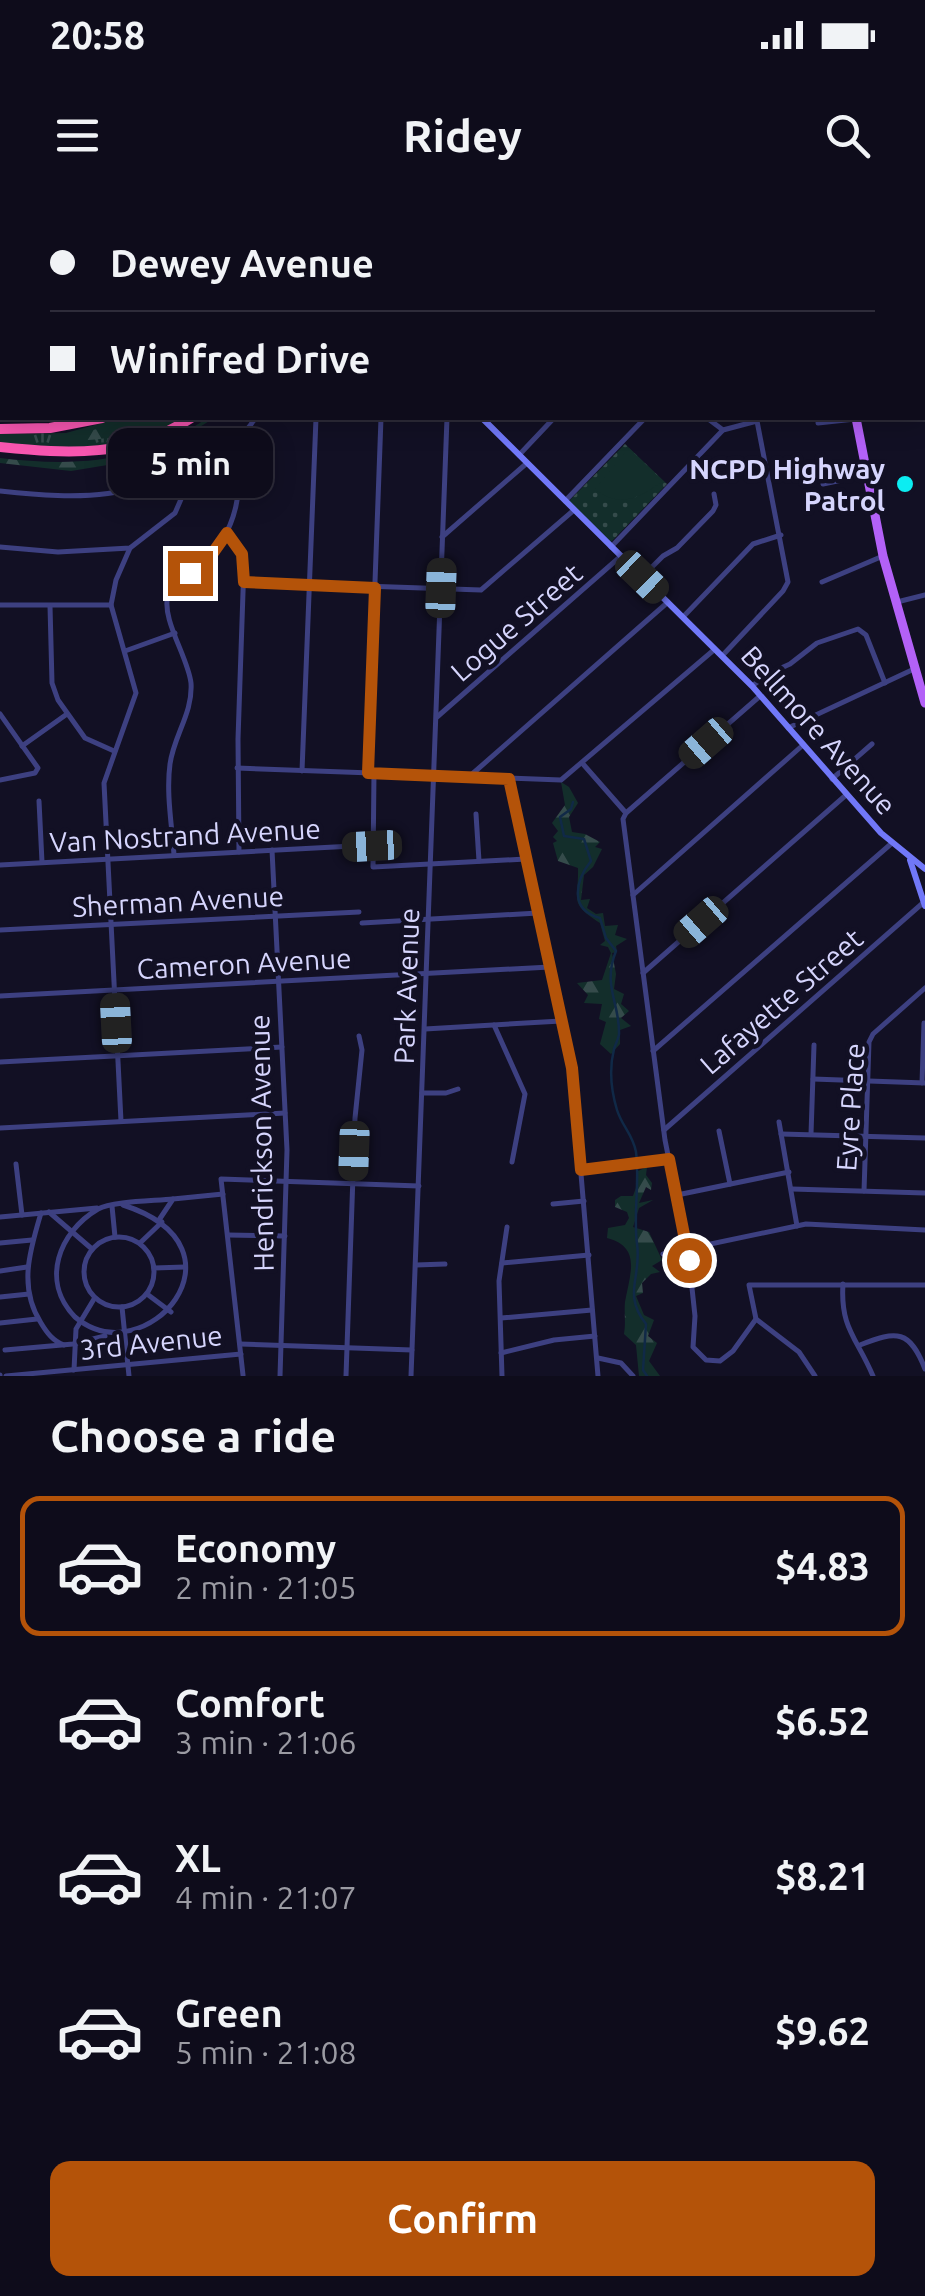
<!DOCTYPE html>
<meta charset="utf-8">
<style>
:root{--surface:#0e0c1b;--page:#171524;--text:#f1f3f6;--muted:#9b9ba3;--line:#2e2c3a;--accent:#b45309}
body{margin:0;font-family:Ubuntu,sans-serif;background:var(--page);color:var(--text);height:100vh;display:flex;flex-direction:column;font-size:38px;white-space:nowrap}
*{box-sizing:border-box;margin:0}
p{font-size:32px;color:var(--muted)}
.icon{flex:none;width:55px;height:55px;fill:none;stroke:currentColor;stroke-width:2;stroke-linecap:round;stroke-linejoin:round}
.map{position:relative;height:1176px;overflow:hidden}
.sheet{display:flex;flex-direction:column;background:var(--surface);flex:1}
.sheet>*{flex:none}
.hud{position:absolute;left:0px;top:0px;width:925px;height:220px;box-shadow:0 5px 25px #0003,0 0 0 2px var(--line);display:grid;align-content:center;height:220px;padding:0 50px;background:var(--surface)}
.end{position:absolute;width:45px;height:45px;margin:-22px;border:12px solid #b45309;background:#fff;box-shadow:0 0 0 5px #fff}
.from{border-radius:50%}
.bubble{position:absolute;height:70px;border-radius:20px;background:var(--surface);box-shadow:0 5px 25px #0003,0 0 0 2px var(--line);font-size:32px;font-weight:700;line-height:70px;text-align:center}
.car{position:absolute;width:30px;height:60px;margin:-30px -15px;border-radius:12px;box-shadow:0 0 8px 2px #0007;background:linear-gradient(#222 24%,#8ab4d8 0 40%,#222 0 76%,#8ab4d8 0 86%,#222 0)}
.hud b{display:flex;align-items:center;gap:35px;height:95px;font-size:38px}
.hud b+b{border-top:2px solid var(--line)}
.hud i{width:25px;height:25px;background:var(--text)}
ul{padding:0;list-style:none}
li{display:flex;align-items:center;gap:30px;height:140px;margin:0 20px 15px;padding:0 30px;border:5px solid transparent;border-radius:20px}
li div{flex:1}
li b{display:block;font-size:38px}
li em{font-style:normal;font-weight:700}
li.on{border-color:var(--accent)}
li>.icon{width:90px;height:90px;stroke-width:1.5}
h2{padding:0 50px;font-size:45px;line-height:120px}
.action{display:flex;gap:20px;margin-top:auto;padding:20px 50px}
.action a{flex:1;height:115px;border-radius:20px;background:var(--accent);color:#fff;font-size:40px;font-weight:700;line-height:115px;text-align:center}
.status{display:flex;justify-content:space-between;align-items:center;height:70px;padding:0 50px;background:var(--surface);direction:ltr}
.status svg{height:28px;fill:currentColor}
header{display:flex;justify-content:space-between;align-items:center;height:130px;padding:0 50px;background:var(--surface);font-size:45px;font-weight:700}
.map>svg:first-child{display:block}
.grass{fill:url(#grass-tufts)}
.forest{fill:url(#forest-firs)}
.park{fill:url(#park-dots)}
.pitch{fill:#132e2b}
.lines{fill:none;stroke-linecap:round;stroke-linejoin:round}
.stream{stroke:#102947;stroke-width:2.5}
.street{stroke:#3d4081;stroke-width:5}
.secondary{stroke:#7178f8;stroke-width:6}
.primary{stroke:#b361f7;stroke-width:9}
.highway{stroke:#f756b0;stroke-width:10}
.route{stroke:#b45309;stroke-width:12}
.poi-dot{fill:#0cedf2;stroke:#121024;stroke-width:4}
.labels{text-anchor:middle;dominant-baseline:central;stroke-width:9;stroke-linejoin:round;paint-order:stroke}
.poi-label{font-size:28px;font-weight:bold;fill:#d6d5fd;stroke:#121024;text-anchor:end}
.street-label{font-size:28px;fill:#d6d5fd;stroke:#121024}
</style>
<div class="status"><b>20:58</b><svg viewBox="0 0 49 12"><path d="M0 12V9h3v3zM5 12V6h3v6zM10 12V3h3v9zM15 12V0h3v12zM26 1h20v11H26zM47 4h2v5h-2z"/></svg></div>
<header><svg class="icon" aria-label="menu" viewBox="0 0 24 24"><path d="M4 6h16M4 12h16M4 18h16"/></svg>Ridey<svg class="icon" aria-label="search" viewBox="0 0 24 24"><circle cx="10" cy="10" r="6"/><path d="M15 15l6 6"/></svg></header>
<div class="map">
<svg width="925" height="1176" viewBox="0 0 925 1176">
<defs>
<pattern id="grass-tufts" width="24" height="20" patternUnits="userSpaceOnUse" patternTransform="scale(2.5)"><rect width="24" height="20" fill="#132e2b"/><path d="M3 7l-1-3M5 7V3M7 7l1-3M15 17l-1-3M17 17v-4M19 17l1-3" fill="none" stroke="#354b4b"/></pattern>
<pattern id="forest-firs" width="22" height="20" patternUnits="userSpaceOnUse" patternTransform="scale(2.5)"><rect width="22" height="20" fill="#132e2b"/><path d="M5 1l3.5 6h-7zM16 11l3.5 6h-7z" fill="#354b4b"/></pattern>
<pattern id="park-dots" width="8" height="8" patternUnits="userSpaceOnUse" patternTransform="scale(2.5)"><rect width="8" height="8" fill="#132e2b"/><path d="M2 2h.1M6 6h.1" fill="none" stroke="#354b4b" stroke-width="1.8" stroke-linecap="round"/></pattern>
</defs>
<rect width="100%" height="100%" fill="#121024"/>
<path class="grass" d="M 120,218 L 182,218 C 116,256 73,250 0,243 L 0,234 L 66,233 Z"/>
<g class="forest">
<path d="M 140,218 L 171,218 C 135,236 95,243 54,240 Z"/>
<path d="M 207,218 L 214,218 L 150,258 L 71,271 L 0,263 L 0,258 C 75,267 144,263 207,218 Z"/>
<path d="M 561,582 L 569,587 L 578,603 L 569,617 L 572,632 L 585,634 L 600,642 L 595,647 L 602,649 L 593,667 L 584,675 L 581,700 L 590,699 L 587,708 L 596,714 L 603,713 L 605,726 L 618,725 L 615,735 L 627,739 L 616,746 L 617,752 L 612,753 L 616,774 L 614,789 L 624,794 L 621,804 L 629,811 L 621,818 L 631,826 L 620,830 L 620,844 L 611,854 L 600,844 L 606,822 L 599,819 L 602,804 L 584,803 L 588,795 L 577,783 L 602,780 L 611,753 L 608,747 L 600,745 L 605,741 L 600,723 C 568,702 579,702 578,668 L 558,661 L 553,643 L 557,641 L 553,637 L 558,631 L 552,623 L 565,605 Z"/>
<path d="M 647,967 L 646,975 L 652,983 L 651,990 L 646,987 L 639,1003 L 653,1000 L 639,1008 L 633,1027 L 649,1032 L 662,1060 L 652,1066 L 660,1072 L 651,1074 L 642,1083 L 643,1093 L 636,1096 L 644,1115 L 654,1120 L 648,1136 L 657,1143 L 649,1161 L 660,1176 L 639,1176 L 636,1145 L 624,1134 C 626,1123 624,1113 625,1102 C 630,1074 642,1047 607,1038 L 608,1028 L 625,1025 L 629,1018 L 627,1012 L 615,1007 L 615,1000 L 621,996 L 633,996 L 637,985 L 636,972 Z"/>
</g>
<path class="park" d="M 625,244 L 667,284 L 611,342 L 569,301 Z"/>
<path class="pitch" d="M 629,248 L 663,281 C 640,298 620,309 595,289 Z"/>
<g class="lines">
<path class="stream" d="M 573,602 L 571,609 L 560,617 L 564,636 L 584,639 L 591,661 C 575,681 569,710 600,718 L 606,738 L 616,751 C 602,786 620,803 619,834 C 619,837 615,846 614,849 C 609,869 611,890 617,910 C 622,926 633,935 636,952 C 640,983 633,1013 637,1044 C 642,1077 622,1094 646,1124 L 643,1170 L 647,1176"/>
<g class="street">
<path d="M 116,0 L 118,2"/>
<path d="M 223,0 L 226,2"/>
<path d="M 908,0 L 909,2"/>
<path d="M 37,2 L 44,0"/>
<path d="M 58,2 L 58,0"/>
<path d="M 0,9 L 2,15"/>
<path d="M 922,34 L 925,40"/>
<path d="M 707,218 L 723,230"/>
<path d="M 818,223 L 855,219"/>
<path d="M 519,255 L 554,218"/>
<path d="M 823,284 L 866,275"/>
<path d="M 0,291 C 84,300 134,300 209,257 C 227,246 245,237 255,218"/>
<path d="M 565,301 L 645,218"/>
<path d="M 227,333 L 238,345 L 244,363 L 238,539 L 239,652"/>
<path d="M 442,337 L 527,263"/>
<path d="M 0,347 L 58,352 L 130,348 L 175,313 L 185,290 L 185,272"/>
<path d="M 611,347 L 723,230 L 757,221 L 788,382 L 783,391 L 722,456"/>
<path d="M 642,377 L 663,356 L 677,348 L 713,311 L 716,305 L 714,294"/>
<path d="M 244,382 L 481,390 L 574,310"/>
<path d="M 822,382 L 883,356"/>
<path d="M 897,402 L 925,395"/>
<path d="M 0,405 L 111,405"/>
<path d="M 50,406 L 52,483 L 58,500 L 85,538 L 114,551"/>
<path d="M 683,417 L 753,344 L 781,335"/>
<path d="M 125,451 L 175,433"/>
<path d="M 752,486 L 768,474 L 790,464 L 817,443 L 858,429 L 866,435 L 885,483"/>
<path d="M 0,514 L 38,568 L 35,573 L 0,580"/>
<path d="M 437,517 L 621,356"/>
<path d="M 788,528 L 914,469"/>
<path d="M 22,546 L 67,514"/>
<path d="M 583,564 L 626,613 L 623,619 L 665,940 L 689,1060 L 695,1116 L 693,1147 L 706,1160 L 720,1161 L 733,1151 L 756,1119"/>
<path d="M 237,568 L 561,580 L 715,449"/>
<path d="M 302,571 L 316,218"/>
<path d="M 368,573 L 381,218"/>
<path d="M 374,573 L 373,667 L 526,659"/>
<path d="M 471,575 L 668,402"/>
<path d="M 509,579 L 572,867 L 598,1176"/>
<path d="M 832,579 L 872,544"/>
<path d="M 39,601 L 42,662"/>
<path d="M 626,613 L 760,496"/>
<path d="M 476,614 L 479,661"/>
<path d="M 272,650 L 287,950 L 280,1176"/>
<path d="M 174,655 C 172,626 166,593 170,564 C 174,535 193,513 191,483 C 188,457 161,419 168,395 C 173,380 190,375 201,365 C 240,331 242,286 239,239"/>
<path d="M 0,665 L 372,645"/>
<path d="M 633,695 L 803,545"/>
<path d="M 362,723 L 538,713"/>
<path d="M 0,730 L 359,712"/>
<path d="M 643,773 L 846,595"/>
<path d="M 0,796 L 550,767"/>
<path d="M 494,825 L 525,894 L 512,962"/>
<path d="M 425,829 L 561,821"/>
<path d="M 653,851 L 892,643"/>
<path d="M 0,862 L 282,847"/>
<path d="M 813,879 L 925,883"/>
<path d="M 922,883 L 924,823"/>
<path d="M 422,893 L 446,893 L 458,889"/>
<path d="M 121,921 L 104,583 L 136,493 L 111,405 L 116,380 L 130,348"/>
<path d="M 779,922 L 797,1026"/>
<path d="M 0,928 L 285,913"/>
<path d="M 664,930 L 924,702"/>
<path d="M 719,931 L 730,984"/>
<path d="M 781,934 L 925,938"/>
<path d="M 811,934 L 814,845"/>
<path d="M 16,964 L 22,1015"/>
<path d="M 581,970 L 669,959"/>
<path d="M 792,989 L 925,993"/>
<path d="M 864,991 L 869,842 L 873,834 L 925,788"/>
<path d="M 677,995 L 789,972"/>
<path d="M 553,1004 L 584,1001"/>
<path d="M 123,1005 C 257,1048 145,1176 75,1117 C 40,1081 59,1032 98,1009 C 112,1001 155,1001 173,999"/>
<path d="M 112,1006 L 115,1037"/>
<path d="M 49,1012 L 92,1049"/>
<path d="M 41,1013 C 30,1050 18,1087 41,1123 C 47,1133 53,1141 64,1145"/>
<path d="M 0,1017 L 97,1008"/>
<path d="M 159,1020 L 173,999 L 223,994"/>
<path d="M 228,1035 L 285,1036"/>
<circle cx="119" cy="1072" r="35"/>
<path d="M 0,1043 L 32,1040"/>
<path d="M 140,1043 L 162,1022"/>
<path d="M 663,1054 L 806,1024 L 925,1030"/>
<path d="M 502,1063 L 589,1055"/>
<path d="M 416,1065 L 445,1064"/>
<path d="M 154,1068 L 185,1067"/>
<path d="M 0,1071 L 27,1067"/>
<path d="M 843,1084 C 840,1128 857,1138 873,1176"/>
<path d="M 147,1094 L 171,1112"/>
<path d="M 0,1097 L 29,1094"/>
<path d="M 122,1107 L 129,1176"/>
<path d="M 501,1118 L 592,1110"/>
<path d="M 0,1123 L 37,1119"/>
<path d="M 240,1144 L 412,1150"/>
<path d="M 860,1145 C 897,1130 910,1130 925,1169"/>
<path d="M 5,1150 L 73,1144 L 105,1136"/>
<path d="M 501,1153 L 554,1140 L 595,1136"/>
<path d="M 598,1158 L 621,1163 L 633,1176"/>
<path d="M 74,1170 L 76,1129 L 94,1099"/>
<path d="M 0,1175 L 0,1176"/>
<path d="M 243,1175 L 221,979 L 419,986"/>
<path d="M 6,1176 L 241,1154"/>
<path d="M 346,1176 L 355,918 L 362,850 L 359,836"/>
<path d="M 411,1176 L 447,218"/>
<path d="M 502,1176 L 499,1081 L 507,1027"/>
<path d="M 815,1176 L 799,1152 L 756,1119 L 749,1085 L 925,1085"/>
</g>
<g class="secondary">
<path d="M 301,0 L 303,2"/>
<path d="M 482,218 L 752,486 L 881,633 L 925,669"/>
<path d="M 910,660 L 925,706"/>
</g>
<g class="primary">
<path d="M 787,0 L 788,2"/>
<path d="M 0,140 L 2,141"/>
<path d="M 922,141 L 925,141"/>
<path d="M 856,218 L 883,356 L 925,503"/>
</g>
<g class="highway">
<path d="M 383,2 L 386,0"/>
<path d="M 419,2 L 423,0"/>
<path d="M 432,2 L 436,0"/>
<path d="M 0,229 L 50,228 L 102,218"/>
<path d="M 0,247 C 69,254 130,258 191,218"/>
</g>
</g>
<g class="lines">
<path class="route" d="M 190,373 L 210,357 L 227,333 L 242,354 L 244,382 L 375,388 L 368,573 L 509,579 L 572,868 L 581,970 L 669,959 L 689,1060"/>
</g>
<circle class="poi-dot" cx="905" cy="284" r="10"/>
<g class="labels">
<g class="poi-label">
<text x="885" y="268">NCPD Highway<tspan x="885" dy="32">Patrol</tspan></text>
</g>
<g class="street-label">
<text transform="translate(516 422) rotate(-41)">Logue Street</text>
<text transform="translate(819 530) rotate(48)">Bellmore Avenue</text>
<text transform="translate(185 635) rotate(-3)">Van Nostrand Avenue</text>
<text transform="translate(178 701) rotate(-3)">Sherman Avenue</text>
<text transform="translate(244 763) rotate(-3)">Cameron Avenue</text>
<text transform="translate(406 786) rotate(-88)">Park Avenue</text>
<text transform="translate(781 801) rotate(-41)">Lafayette Street</text>
<text transform="translate(850 907) rotate(-86)">Eyre Place</text>
<text transform="translate(261 943) rotate(-91)">Hendrickson Avenue</text>
<text transform="translate(151 1142) rotate(-6)">3rd Avenue</text>
</g>
</g>
</svg>
<i class="end from" style="left:689px;top:1060px"></i>
<i class="end" style="left:190px;top:373px"></i>
<div class="bubble" style="left:108px;top:228px;width:165px">5 min</div>
<i class="car" style="left:642px;top:377px;rotate:134deg"></i>
<i class="car" style="left:441px;top:388px;rotate:2deg"></i>
<i class="car" style="left:706px;top:543px;rotate:229deg"></i>
<i class="car" style="left:372px;top:646px;rotate:267deg"></i>
<i class="car" style="left:701px;top:722px;rotate:229deg"></i>
<i class="car" style="left:116px;top:823px;rotate:357deg"></i>
<i class="car" style="left:354px;top:951px;rotate:182deg"></i>
<div class="hud">
<b><i class="from"></i>Dewey Avenue</b>
<b><i></i>Winifred Drive</b>
</div>
</div>
<section class="sheet">
<h2>Choose a ride</h2>
<ul>
<li class="on"><svg class="icon" aria-label="car" viewBox="0 0 24 24"><path d="M5 17H2v-5l4-1 3-4h7l3 4 3 1v5h-3M9 17h6M6 11h13"/><circle cx="7" cy="17" r="2"/><circle cx="17" cy="17" r="2"/></svg><div><b>Economy</b><p>2 min · 21:05</p></div><em>$4.83</em></li>
<li><svg class="icon" aria-label="car" viewBox="0 0 24 24"><path d="M5 17H2v-5l4-1 3-4h7l3 4 3 1v5h-3M9 17h6M6 11h13"/><circle cx="7" cy="17" r="2"/><circle cx="17" cy="17" r="2"/></svg><div><b>Comfort</b><p>3 min · 21:06</p></div><em>$6.52</em></li>
<li><svg class="icon" aria-label="car" viewBox="0 0 24 24"><path d="M5 17H2v-5l4-1 3-4h7l3 4 3 1v5h-3M9 17h6M6 11h13"/><circle cx="7" cy="17" r="2"/><circle cx="17" cy="17" r="2"/></svg><div><b>XL</b><p>4 min · 21:07</p></div><em>$8.21</em></li>
<li><svg class="icon" aria-label="car" viewBox="0 0 24 24"><path d="M5 17H2v-5l4-1 3-4h7l3 4 3 1v5h-3M9 17h6M6 11h13"/><circle cx="7" cy="17" r="2"/><circle cx="17" cy="17" r="2"/></svg><div><b>Green</b><p>5 min · 21:08</p></div><em>$9.62</em></li>
</ul>
<div class="action"><a>Confirm</a></div>
</section>
